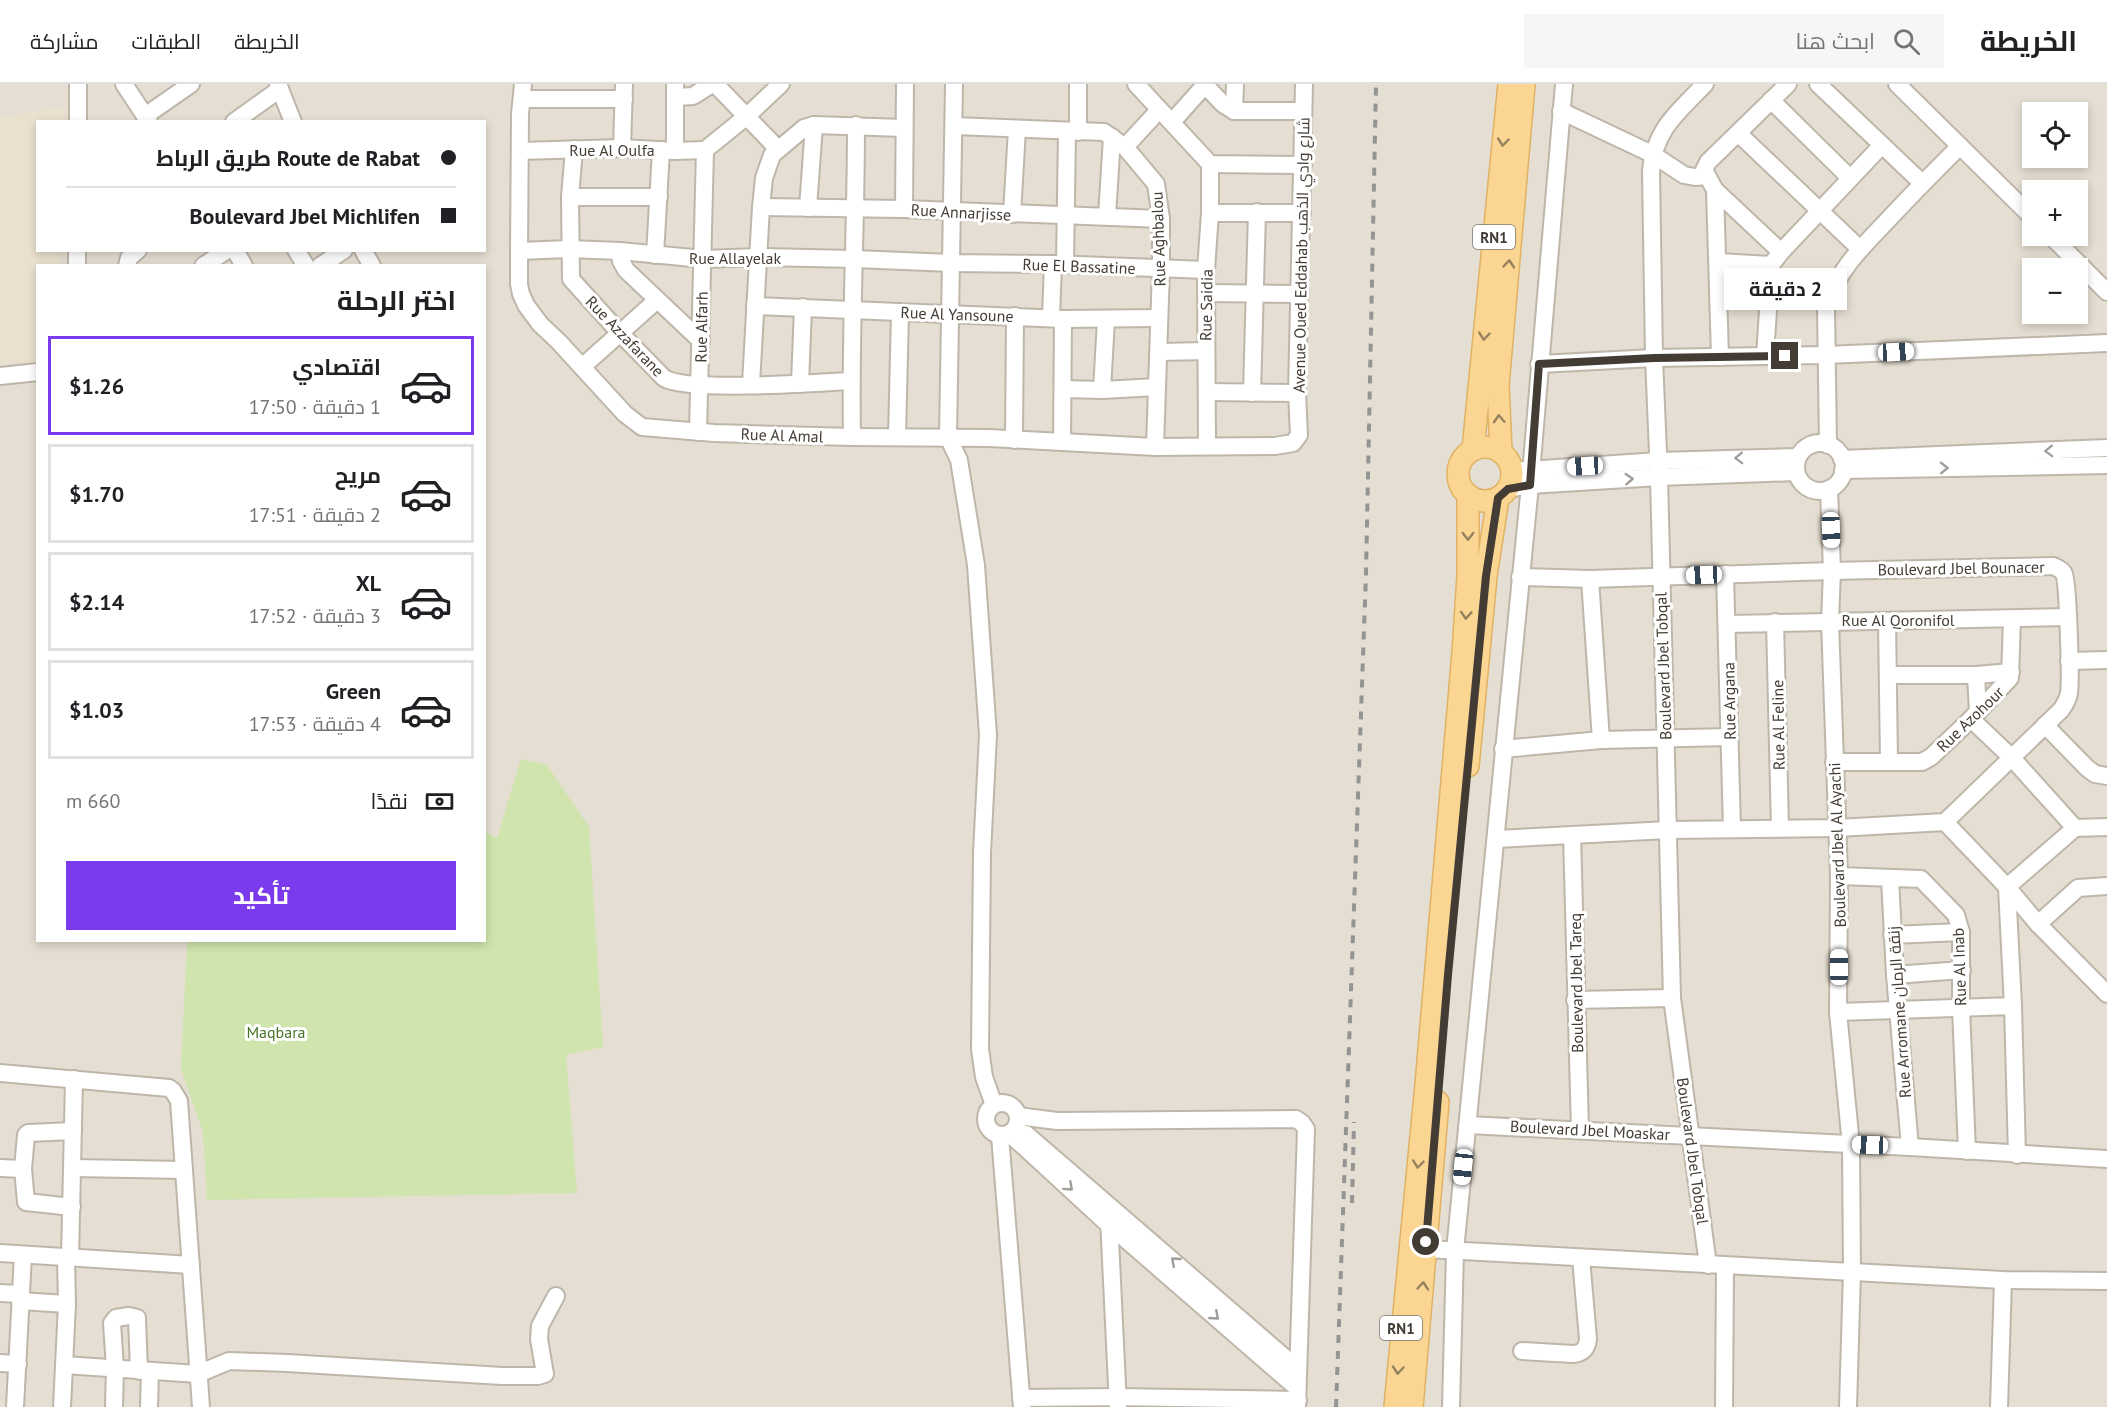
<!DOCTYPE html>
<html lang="ar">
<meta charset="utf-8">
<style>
:root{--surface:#fff;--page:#f6f6f6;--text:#202124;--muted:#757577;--line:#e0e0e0;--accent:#7c3aed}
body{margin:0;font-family:"PT Sans",Cairo,sans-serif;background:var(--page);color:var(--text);direction:rtl;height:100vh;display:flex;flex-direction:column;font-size:22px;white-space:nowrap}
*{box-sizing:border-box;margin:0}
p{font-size:20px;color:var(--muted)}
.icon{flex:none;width:33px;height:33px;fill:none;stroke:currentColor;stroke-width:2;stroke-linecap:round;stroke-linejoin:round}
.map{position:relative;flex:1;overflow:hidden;direction:ltr}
.sheet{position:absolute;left:36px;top:180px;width:450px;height:678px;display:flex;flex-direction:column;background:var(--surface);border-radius:0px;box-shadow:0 3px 9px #0003;direction:rtl}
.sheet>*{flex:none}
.banner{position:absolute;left:36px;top:36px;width:450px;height:132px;border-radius:0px;box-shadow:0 3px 9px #0003;direction:rtl;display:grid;align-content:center;height:132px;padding:0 30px;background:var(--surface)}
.tools{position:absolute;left:2022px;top:18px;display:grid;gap:12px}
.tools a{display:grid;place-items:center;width:66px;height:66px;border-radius:0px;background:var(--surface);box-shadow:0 3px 9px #0003;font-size:30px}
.end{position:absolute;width:27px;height:27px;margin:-14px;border:8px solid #433c34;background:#fff;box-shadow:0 0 0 3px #fff}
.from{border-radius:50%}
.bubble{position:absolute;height:42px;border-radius:0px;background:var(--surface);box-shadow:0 3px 9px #0003;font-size:20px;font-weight:700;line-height:42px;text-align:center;direction:rtl}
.car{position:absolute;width:18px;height:36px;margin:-18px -9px;border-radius:8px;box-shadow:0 0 4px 2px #0007;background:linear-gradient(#fff 24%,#345 0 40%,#fff 0 76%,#345 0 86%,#fff 0)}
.banner b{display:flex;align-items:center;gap:21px;height:57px;font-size:22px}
.banner b+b{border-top:2px solid var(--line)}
.banner i{width:15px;height:15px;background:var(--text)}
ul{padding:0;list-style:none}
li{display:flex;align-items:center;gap:18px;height:99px;margin:0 12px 9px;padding:0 18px;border:3px solid var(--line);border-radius:0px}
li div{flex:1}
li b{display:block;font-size:22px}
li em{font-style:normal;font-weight:700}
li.active{border-color:var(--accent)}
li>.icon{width:54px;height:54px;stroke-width:1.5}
h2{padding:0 30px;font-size:27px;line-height:72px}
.pay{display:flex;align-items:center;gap:15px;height:66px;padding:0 30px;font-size:22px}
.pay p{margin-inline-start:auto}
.button{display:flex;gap:12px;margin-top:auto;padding:12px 30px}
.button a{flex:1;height:69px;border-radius:0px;background:var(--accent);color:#fff;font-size:24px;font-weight:700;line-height:69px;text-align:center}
header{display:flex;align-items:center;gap:36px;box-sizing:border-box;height:84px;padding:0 30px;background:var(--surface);border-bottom:2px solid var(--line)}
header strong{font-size:28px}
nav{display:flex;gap:33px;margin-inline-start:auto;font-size:21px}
.search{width:420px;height:54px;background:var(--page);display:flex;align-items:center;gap:15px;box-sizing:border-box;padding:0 21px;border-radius:0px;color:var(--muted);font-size:22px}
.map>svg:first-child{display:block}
.residential{fill:#e5ded2;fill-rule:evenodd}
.education{fill:#eae0ce}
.green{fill:#d0e5ad}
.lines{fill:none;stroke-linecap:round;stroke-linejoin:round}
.minor-casing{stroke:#bfb6aa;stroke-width:20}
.major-casing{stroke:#e0b264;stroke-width:24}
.minor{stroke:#fff;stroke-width:16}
.major{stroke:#fbd693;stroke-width:21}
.rail{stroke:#949494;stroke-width:4;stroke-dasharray:8 8;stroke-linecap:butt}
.oneway{stroke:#96815f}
.oneway2{stroke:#a19e9a}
.route{stroke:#433c34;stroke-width:8}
.labels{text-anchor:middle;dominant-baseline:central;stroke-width:6;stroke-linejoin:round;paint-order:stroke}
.shield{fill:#fff;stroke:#7b7671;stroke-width:1.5}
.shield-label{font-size:15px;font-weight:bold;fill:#433c34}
.street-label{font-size:16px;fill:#433c34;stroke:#fff}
.park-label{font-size:16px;fill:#4a732a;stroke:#fff}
</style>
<header>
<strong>الخريطة</strong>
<div class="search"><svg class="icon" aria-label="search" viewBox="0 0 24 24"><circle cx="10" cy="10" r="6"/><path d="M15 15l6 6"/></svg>ابحث هنا</div>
<nav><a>الخريطة</a><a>الطبقات</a><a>مشاركة</a></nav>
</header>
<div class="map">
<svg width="2107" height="1323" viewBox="0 0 2107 1323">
<rect width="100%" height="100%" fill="#f1ece4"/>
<path class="residential" d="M 0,0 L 2107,0 L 2107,1323 L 0,1323 ZM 2032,28 L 2078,28 L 2078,74 L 2032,74 ZM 38,38 L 484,38 L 484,166 L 38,166 ZM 2032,106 L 2078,106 L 2078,152 L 2032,152 ZM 38,182 L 484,182 L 484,856 L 38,856 ZM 2032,184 L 2078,184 L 2078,230 L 2032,230 Z"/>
<path class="education" d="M 65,23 L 64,37 L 38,38 L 38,166 L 59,167 L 58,181 L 38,182 L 37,277 L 0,279 L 0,33 Z"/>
<path class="green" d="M 521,675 L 547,681 L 589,743 L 603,963 L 566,971 L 577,1109 L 207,1116 L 203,1048 L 181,985 L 187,857 L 484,856 L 485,748 L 497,754 Z"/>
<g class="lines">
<defs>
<g id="minor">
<path d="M 78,0 L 78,38"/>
<path d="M 124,0 L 149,38"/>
<path d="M 278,0 L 293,38"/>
<path d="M 523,0 L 520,30 L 519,167 L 519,200 L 521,210 L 526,221 L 540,240 L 559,258 L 625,330 L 642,343 L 714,349 L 852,353 L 989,354 L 1155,363 L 1275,362 L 1293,359 L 1299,351 L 1297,309 L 1304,0"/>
<path d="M 715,0 L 778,65"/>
<path d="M 954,0 L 948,353 L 959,376 L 976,481 L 988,651 L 982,769 L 980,965 L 984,993 L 994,1021"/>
<path d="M 1078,0 L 1078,48"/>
<path d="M 1136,0 L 1210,80 L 1303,81"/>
<path d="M 1204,0 L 1223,20 L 1234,27 L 1303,27"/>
<path d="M 1705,0 C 1678,28 1654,46 1651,87 L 1654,274 L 1659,393 L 1672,914 L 1708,1181"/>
<path d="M 1818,0 L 1922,99"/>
<path d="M 1897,0 L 2032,133"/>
<path d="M 676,13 L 693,12 L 712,0"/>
<path d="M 522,15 L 624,15"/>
<path d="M 1771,16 L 1850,94"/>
<path d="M 1234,27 L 1235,0"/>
<path d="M 1561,27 L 1652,70 L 1684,91 L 1695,93 L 1706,92"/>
<path d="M 145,32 L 191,0"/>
<path d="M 234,38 L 280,5"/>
<path d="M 1172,38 L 1205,1"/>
<path d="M 954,42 L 1104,48 L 1125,63 L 1156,100 L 1161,135 L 1161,185 L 1155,363"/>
<path d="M 1739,50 L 1860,165"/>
<path d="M 1125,63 L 1159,26"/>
<path d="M 622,64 L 624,0"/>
<path d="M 574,65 L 570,113 L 571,195 L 619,248 L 664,294 C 686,308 818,299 851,297"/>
<path d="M 705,66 L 747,32 L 781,0"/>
<path d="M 520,67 L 622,64 L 675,67 L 705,66"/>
<path d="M 675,67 L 675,0"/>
<path d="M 1715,106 L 1720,273"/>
<path d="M 570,113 L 659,113"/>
<path d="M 761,123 L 904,125 L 1161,135"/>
<path d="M 808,124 L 814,41"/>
<path d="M 904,125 L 905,0"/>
<path d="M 1210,129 L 1302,129"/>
<path d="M 1012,130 L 1017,45"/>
<path d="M 1107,132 L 1112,53"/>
<path d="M 2051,152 L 2107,208"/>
<path d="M 235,166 L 244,182"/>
<path d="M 296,166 L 306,182"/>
<path d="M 363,166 L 372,182"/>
<path d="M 519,167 L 569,165 L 620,167 L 703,175 L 758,173 L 855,175 L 951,179 L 1053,180 L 1206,186"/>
<path d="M 620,167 L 621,177 L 626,186 L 701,257"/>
<path d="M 1781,168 L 1715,106 L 1704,86 L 1708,78 L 1788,0"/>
<path d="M 655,171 L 661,66"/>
<path d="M 1718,178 L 1771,181"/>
<path d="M 1065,180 L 1067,48"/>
<path d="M 77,182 L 77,166"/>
<path d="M 127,182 L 129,174 L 138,166"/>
<path d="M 203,182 L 227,166"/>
<path d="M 320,182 L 344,166"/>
<path d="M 1207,209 L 1300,210"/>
<path d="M 755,222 L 1063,235 L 1159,234"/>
<path d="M 1051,233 L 1053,180"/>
<path d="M 1159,268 L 1206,267"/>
<path d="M 1765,272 L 1771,181 L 1781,168 L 1882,61"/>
<path d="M 1539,280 L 1654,274 L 1826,271 L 2107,259"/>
<path d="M 582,283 L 657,216"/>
<path d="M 0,292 L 38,288"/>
<path d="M 751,300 L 761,123 L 764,94 L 772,71 L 804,44 L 814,41 L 904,44"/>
<path d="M 800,300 L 803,223"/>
<path d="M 1063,305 L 1102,306 L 1157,303"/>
<path d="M 1102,306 L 1106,236"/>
<path d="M 1207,308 L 1297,309"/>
<path d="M 1252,309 L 1257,128"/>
<path d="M 698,348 L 705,66"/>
<path d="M 852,353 C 850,249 856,145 856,41"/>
<path d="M 897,353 L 900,228"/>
<path d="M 1014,356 L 1015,232"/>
<path d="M 1062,358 L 1063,235"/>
<circle cx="1820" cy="383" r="24"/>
<path d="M 1828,361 L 1826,224 C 1835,189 1862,163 1886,138 C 1910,112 1935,87 1960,62"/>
<path d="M 1207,362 L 1206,186 L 1210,129 L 1210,80"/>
<path d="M 1842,375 L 2107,364"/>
<path d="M 1843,386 L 2107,381"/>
<path d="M 1512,387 L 1658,377 L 1798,373"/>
<path d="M 1508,405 L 1530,401 L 1659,393 L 1796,388"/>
<path d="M 1829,405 L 1832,487 L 1830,537 L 1839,792 L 1838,928 L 1851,1061 L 1852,1188 L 1848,1323"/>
<path d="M 1725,490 L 1732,745"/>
<path d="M 1520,493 L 1590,495 L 1832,487 L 2053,482 C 2057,484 2062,485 2064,490 C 2068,498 2071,597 2069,609 C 2068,616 2065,620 2061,626 L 1945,738"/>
<path d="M 1590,495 L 1601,656"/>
<path d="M 1887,537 L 1889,677"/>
<path d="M 1775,538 L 1780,744"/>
<path d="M 1728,540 L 2068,533"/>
<path d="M 2069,577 L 2107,576"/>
<path d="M 1889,591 L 1976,591 L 2011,588"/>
<path d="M 1976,591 L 1978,628"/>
<path d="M 1971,635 L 2011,673 L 2075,744"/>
<path d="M 2045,641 L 2087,684 L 2095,690 L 2107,692"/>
<path d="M 1503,665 L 1601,656 L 1729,653"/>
<path d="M 1834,678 L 1922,678 L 1931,673 L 1971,635 L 2010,594 L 2012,535"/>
<path d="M 1572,751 L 1580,1046"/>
<path d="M 1496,755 L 1668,746 L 1837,744 L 1945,738 L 2007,803 L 2038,840 L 2107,910"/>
<path d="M 1839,792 L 1921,795 L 1956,831 L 1961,848 L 1961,924 L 1967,1067"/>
<path d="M 1890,794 L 1895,891 L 1910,1063"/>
<path d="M 2038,840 L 2078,804 L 2107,802"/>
<path d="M 1892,851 L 1961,848"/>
<path d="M 1895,891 L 1962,886"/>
<path d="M 1575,916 L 1672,914"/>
<path d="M 1838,928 L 2013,922"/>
<path d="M 0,989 L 169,1004 L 173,1007 L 179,1017 L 201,1323"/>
<circle cx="1002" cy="1035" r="16"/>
<path d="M 1018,1032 L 1057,1037 L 1296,1035 L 1302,1039 L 1306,1045 L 1297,1323"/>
<path d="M 1468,1041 L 1910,1063 L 2107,1075"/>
<path d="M 1010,1050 L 1108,1140 L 1297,1304"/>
<path d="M 1026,1050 L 1298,1285"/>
<path d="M 1000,1052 L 1022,1323"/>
<path d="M 2017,1071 L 2013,922 L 2007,803 L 2075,744 L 2107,743"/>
<path d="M 0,1084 L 23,1085 L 26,1118 L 72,1123"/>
<path d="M 73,1084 L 184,1086"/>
<path d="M 23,1085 L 26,1051 L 28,1049 L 73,1047"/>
<path d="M 1109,1135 L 1118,1322"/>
<path d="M 1426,1165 L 2003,1196 L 2107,1197"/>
<path d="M 0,1169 L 191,1181"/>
<path d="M 70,1174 L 74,995"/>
<path d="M 0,1209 L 20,1210"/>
<path d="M 20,1217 L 67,1220"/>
<path d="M 1522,1267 L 1573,1270 C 1583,1269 1587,1265 1588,1255 L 1581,1174"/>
<path d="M 0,1279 L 18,1280"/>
<path d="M 64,1281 L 198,1290 L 229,1277 L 287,1279 L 502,1292 L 538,1292 L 545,1290 L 539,1255 L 540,1242 L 556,1212"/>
<path d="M 1021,1314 L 1117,1313 L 1298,1316"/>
<path d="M 15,1323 L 23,1171"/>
<path d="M 62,1323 L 67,1220 L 66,1174"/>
<path d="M 114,1323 L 115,1284 L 112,1239 L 116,1234 L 129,1232 L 137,1234 L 139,1287"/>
<path d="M 149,1323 L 150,1287"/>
<path d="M 1451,1323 L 1455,1167 L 1530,401 L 1564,0"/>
<path d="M 1724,1323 L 1725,1182"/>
<path d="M 1999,1323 L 2003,1196"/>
</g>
<g id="major">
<circle cx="1485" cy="390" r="27"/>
<path d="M 1473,366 L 1509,0"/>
<path d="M 1501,368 L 1498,301 L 1524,0"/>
<path d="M 1468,682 L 1486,492 L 1498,414"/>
<path d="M 1395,1323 L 1426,1001 L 1463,569 L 1468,492 L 1468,411"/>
<path d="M 1412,1323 L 1438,1018"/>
</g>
</defs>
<use href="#minor" class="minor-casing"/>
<use href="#major" class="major-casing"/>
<use href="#minor" class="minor"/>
<use href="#major" class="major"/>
<g class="rail">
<path d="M 1352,1119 L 1354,1038"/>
<path d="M 1336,1323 L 1366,490 L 1376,0"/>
</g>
</g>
<defs><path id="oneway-chevron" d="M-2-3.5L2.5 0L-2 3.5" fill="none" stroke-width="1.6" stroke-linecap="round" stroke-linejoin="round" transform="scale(1.5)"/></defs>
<g class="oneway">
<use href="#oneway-chevron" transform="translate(1503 58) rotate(96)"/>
<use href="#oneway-chevron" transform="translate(1509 180) rotate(-85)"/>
<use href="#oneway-chevron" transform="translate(1484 252) rotate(96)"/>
<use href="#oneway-chevron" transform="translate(1499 335) rotate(-93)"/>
<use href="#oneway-chevron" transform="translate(1468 452) rotate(90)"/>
<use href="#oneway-chevron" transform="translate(1466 531) rotate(94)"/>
<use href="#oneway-chevron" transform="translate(1418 1080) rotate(96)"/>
<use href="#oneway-chevron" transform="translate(1423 1202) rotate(-85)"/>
<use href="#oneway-chevron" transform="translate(1398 1286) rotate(95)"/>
</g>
<g class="oneway2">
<use href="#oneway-chevron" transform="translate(2049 367) rotate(178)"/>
<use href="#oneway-chevron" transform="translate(1739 374) rotate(178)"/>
<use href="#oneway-chevron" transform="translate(1944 384) rotate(-1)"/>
<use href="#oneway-chevron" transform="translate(1629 395) rotate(-4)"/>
<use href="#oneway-chevron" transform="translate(1069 1103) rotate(42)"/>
<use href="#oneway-chevron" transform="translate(1175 1177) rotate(-139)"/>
<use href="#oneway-chevron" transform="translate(1215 1232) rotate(41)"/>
</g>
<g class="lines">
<path class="route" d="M 1426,1158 L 1448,891 L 1486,492 L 1498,414 L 1508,405 L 1530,401 L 1539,280 L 1654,274 L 1785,272"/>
</g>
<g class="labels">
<g class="shield">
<rect x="1473" y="141" width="42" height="24" rx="4.5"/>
<rect x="1380" y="1232" width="42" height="24" rx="4.5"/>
</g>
<g class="shield-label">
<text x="1494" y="153">RN1</text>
<text x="1401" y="1244">RN1</text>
</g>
<g class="street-label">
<text x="612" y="66">Rue Al Oulfa</text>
<text transform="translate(961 128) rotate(3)">Rue Annarjisse</text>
<text transform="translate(1158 155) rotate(-92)">Rue Aghbalou</text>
<text transform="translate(1301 171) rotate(-89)">Avenue Oued Eddahab شارع وادي الذهب</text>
<text x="735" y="174">Rue Allayelak</text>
<text transform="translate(1079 182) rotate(2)">Rue El Bassatine</text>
<text transform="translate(1206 221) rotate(-89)">Rue Saidia</text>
<text transform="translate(957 230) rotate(2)">Rue Al Yansoune</text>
<text transform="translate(701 243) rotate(-89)">Rue Alfarh</text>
<text transform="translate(625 252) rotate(46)">Rue Azzafarane</text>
<text transform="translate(782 351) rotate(2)">Rue Al Amal</text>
<text transform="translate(1961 484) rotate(-1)">Boulevard Jbel Bounacer</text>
<text x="1898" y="536">Rue Al Qoronifol</text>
<text transform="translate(1663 582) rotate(-92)">Boulevard Jbel Tobqal</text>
<text transform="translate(1729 617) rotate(-91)">Rue Argana</text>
<text transform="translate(1970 635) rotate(-44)">Rue Azohour</text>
<text transform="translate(1778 641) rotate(-91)">Rue Al Feline</text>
<text transform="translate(1837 761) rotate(-92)">Boulevard Jbel Al Ayachi</text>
<text transform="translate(1959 883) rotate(-92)">Rue Al Inab</text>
<text transform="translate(1576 899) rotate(-91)">Boulevard Jbel Tareq</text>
<text transform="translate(1899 928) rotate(-94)">Rue Arromane زنقة الرمان</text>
<text transform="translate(1590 1046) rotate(3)">Boulevard Jbel Moaskar</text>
<text transform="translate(1693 1067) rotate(82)">Boulevard Jbel Tobqal</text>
</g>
<g class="park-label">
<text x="276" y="948">Maqbara</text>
</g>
</g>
</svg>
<div class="tools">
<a><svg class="icon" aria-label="locate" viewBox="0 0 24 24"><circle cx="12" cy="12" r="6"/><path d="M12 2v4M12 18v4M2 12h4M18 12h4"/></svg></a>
<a>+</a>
<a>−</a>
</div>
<i class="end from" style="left:1426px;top:1158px"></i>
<i class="end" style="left:1785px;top:272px"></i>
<div class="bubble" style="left:1724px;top:184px;width:123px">2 دقيقة</div>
<i class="car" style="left:1896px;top:268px;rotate:87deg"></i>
<i class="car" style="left:1585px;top:382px;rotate:267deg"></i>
<i class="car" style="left:1831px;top:446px;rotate:178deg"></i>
<i class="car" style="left:1704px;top:491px;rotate:268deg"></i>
<i class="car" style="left:1839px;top:883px;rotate:0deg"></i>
<i class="car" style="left:1870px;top:1061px;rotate:272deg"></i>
<i class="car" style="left:1463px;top:1083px;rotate:186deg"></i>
<div class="banner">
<b><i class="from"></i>Route de Rabat طريق الرباط</b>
<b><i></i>Boulevard Jbel Michlifen</b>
</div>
<section class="sheet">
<h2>اختر الرحلة</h2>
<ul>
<li class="active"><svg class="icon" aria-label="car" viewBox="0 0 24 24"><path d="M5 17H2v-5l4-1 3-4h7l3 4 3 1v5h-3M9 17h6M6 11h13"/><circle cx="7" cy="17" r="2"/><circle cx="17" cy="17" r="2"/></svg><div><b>اقتصادي</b><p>1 دقيقة · 17:50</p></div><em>$1.26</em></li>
<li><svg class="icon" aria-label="car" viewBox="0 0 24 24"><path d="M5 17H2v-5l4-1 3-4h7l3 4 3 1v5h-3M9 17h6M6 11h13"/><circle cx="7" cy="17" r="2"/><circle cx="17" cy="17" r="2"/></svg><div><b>مريح</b><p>2 دقيقة · 17:51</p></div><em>$1.70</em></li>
<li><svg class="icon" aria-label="car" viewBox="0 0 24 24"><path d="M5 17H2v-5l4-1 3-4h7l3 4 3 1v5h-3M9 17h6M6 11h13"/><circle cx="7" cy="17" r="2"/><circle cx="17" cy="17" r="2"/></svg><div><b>XL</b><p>3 دقيقة · 17:52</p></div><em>$2.14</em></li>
<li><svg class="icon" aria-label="car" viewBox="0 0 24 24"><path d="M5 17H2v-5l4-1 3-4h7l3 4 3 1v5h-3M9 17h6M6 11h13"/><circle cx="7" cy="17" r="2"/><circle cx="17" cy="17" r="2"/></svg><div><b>Green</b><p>4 دقيقة · 17:53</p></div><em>$1.03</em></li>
</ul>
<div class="pay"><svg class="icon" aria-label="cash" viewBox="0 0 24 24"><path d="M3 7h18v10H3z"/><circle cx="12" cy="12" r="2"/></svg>نقدًا<p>660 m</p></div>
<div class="button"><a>تأكيد</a></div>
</section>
</div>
